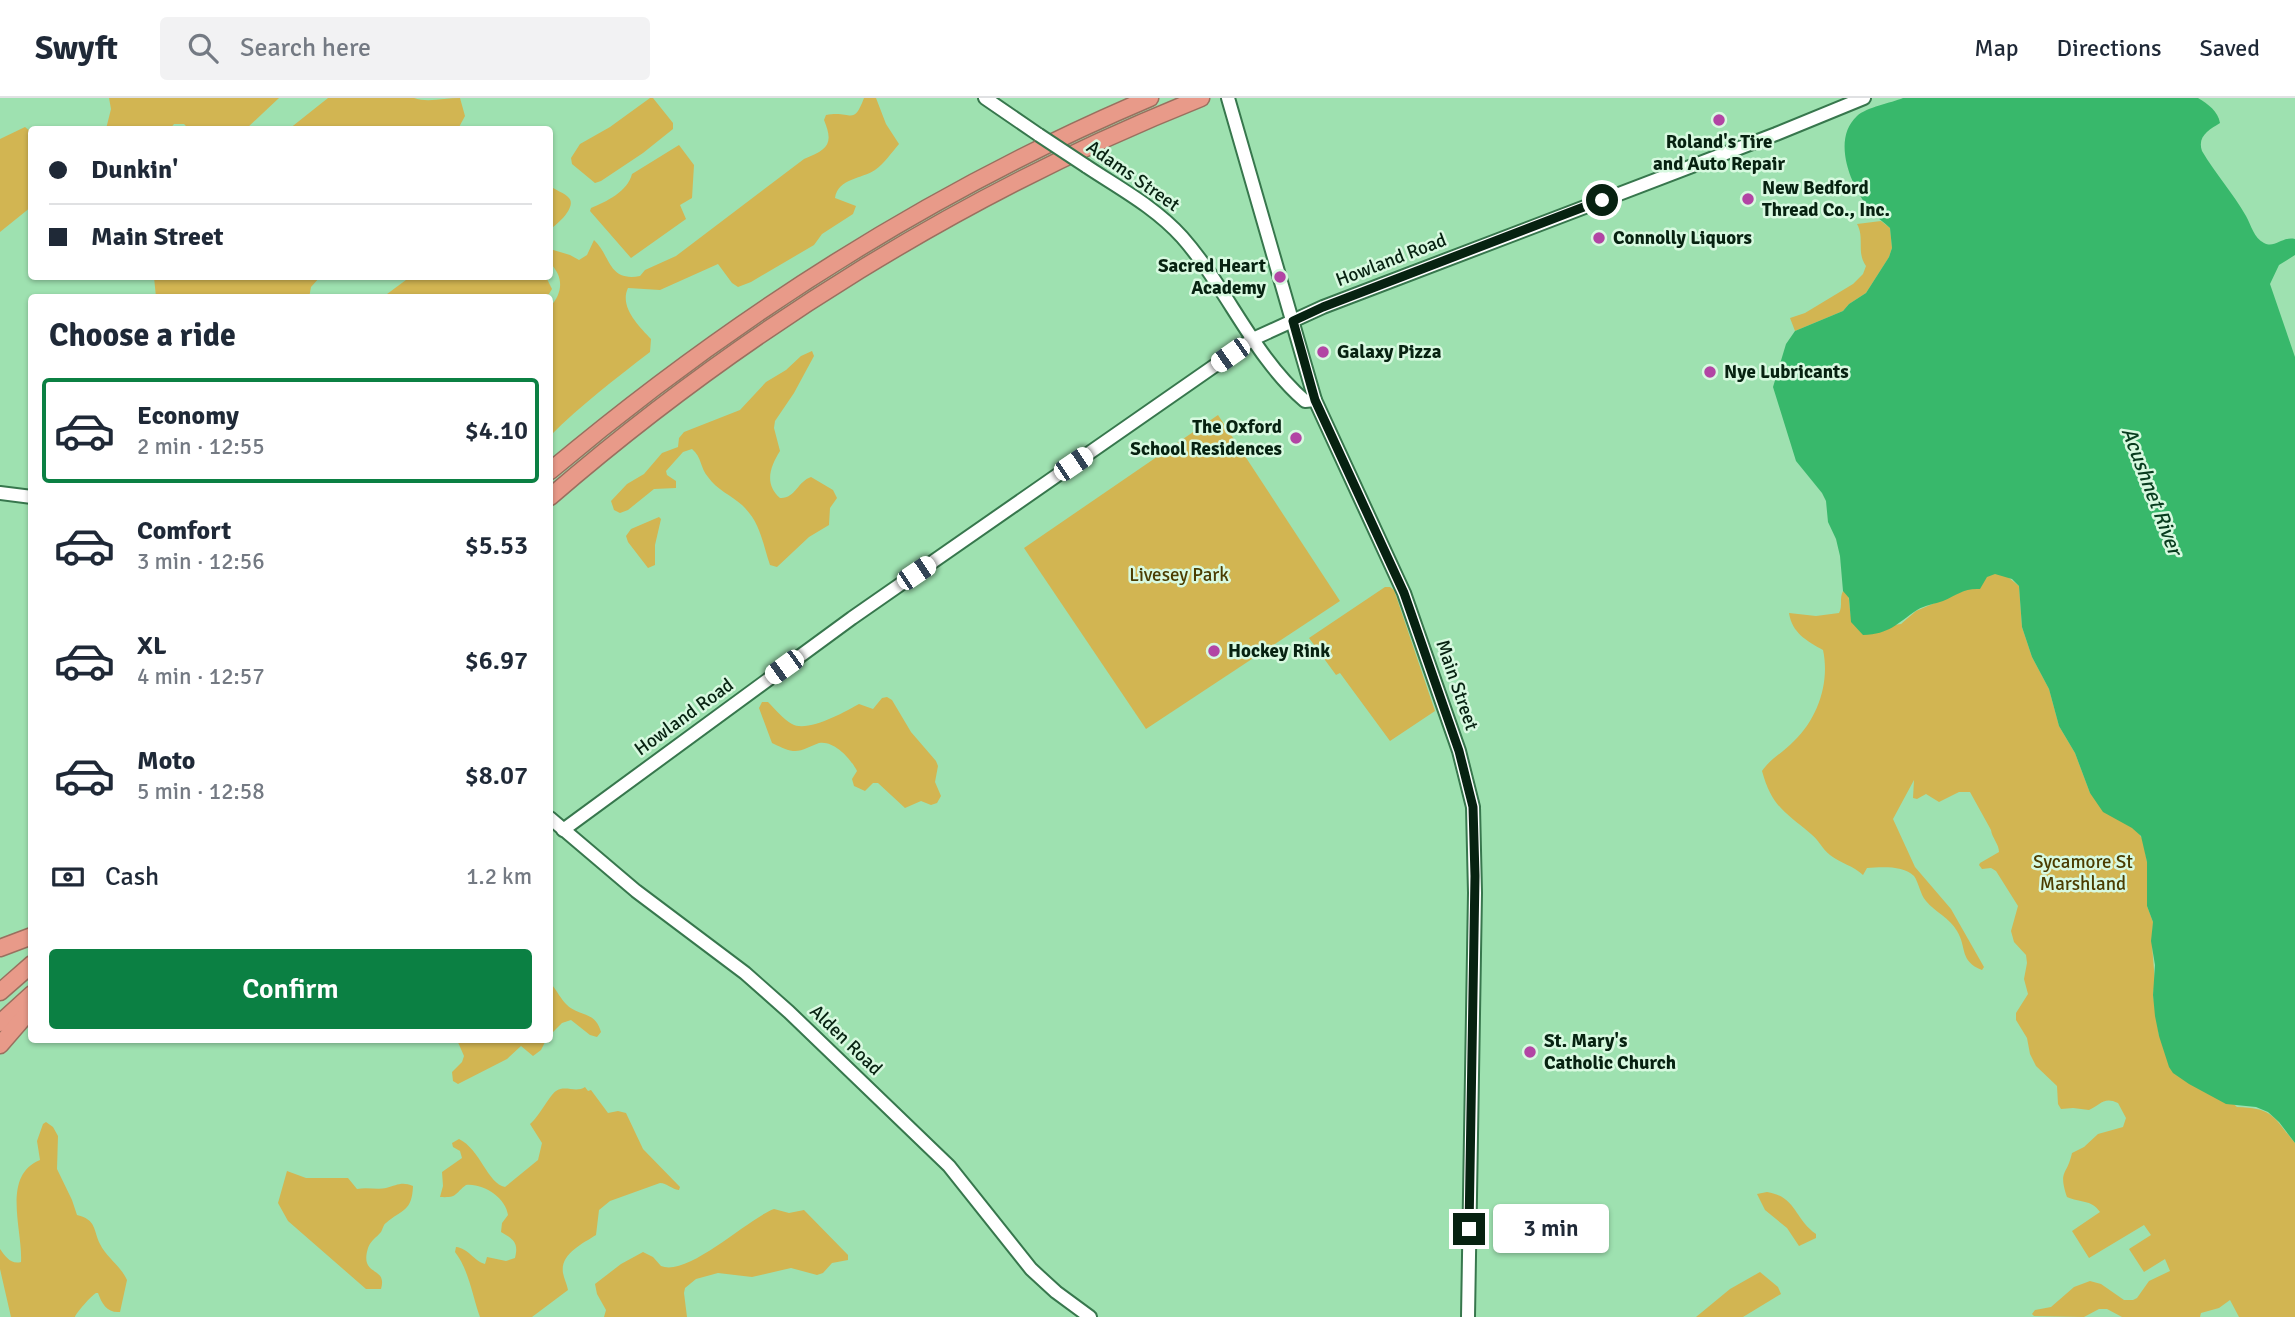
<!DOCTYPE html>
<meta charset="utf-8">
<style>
:root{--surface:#fff;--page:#f2f2f3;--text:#1f2937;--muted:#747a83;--line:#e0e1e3;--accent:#0b8043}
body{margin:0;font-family:Signika,sans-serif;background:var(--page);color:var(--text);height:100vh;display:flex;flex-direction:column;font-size:26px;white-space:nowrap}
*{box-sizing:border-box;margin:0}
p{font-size:23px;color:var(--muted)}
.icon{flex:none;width:38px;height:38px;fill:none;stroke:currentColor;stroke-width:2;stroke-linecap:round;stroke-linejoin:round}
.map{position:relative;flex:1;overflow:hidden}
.side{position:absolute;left:28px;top:196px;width:525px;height:749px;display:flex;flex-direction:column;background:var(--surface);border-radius:7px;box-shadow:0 2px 5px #0004}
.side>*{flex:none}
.guide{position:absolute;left:28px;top:28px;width:525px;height:154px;border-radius:7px;box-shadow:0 2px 5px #0004;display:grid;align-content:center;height:154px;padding:0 21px;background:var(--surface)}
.end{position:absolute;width:32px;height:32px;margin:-16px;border:9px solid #072211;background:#fff;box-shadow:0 0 0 4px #fff}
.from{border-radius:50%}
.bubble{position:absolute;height:49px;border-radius:7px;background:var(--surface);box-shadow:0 2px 5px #0004;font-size:23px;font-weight:600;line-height:49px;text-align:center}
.car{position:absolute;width:21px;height:42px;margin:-21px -10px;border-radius:9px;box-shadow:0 0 5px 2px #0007;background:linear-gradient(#fff 24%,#345 0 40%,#fff 0 76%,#345 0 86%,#fff 0)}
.guide b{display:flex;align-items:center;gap:24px;height:66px;font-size:26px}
.guide b+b{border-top:2px solid var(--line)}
.guide i{width:18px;height:18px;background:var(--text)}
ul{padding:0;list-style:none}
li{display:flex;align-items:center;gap:21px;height:105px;margin:0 14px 10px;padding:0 7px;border:4px solid transparent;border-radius:7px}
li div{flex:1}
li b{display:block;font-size:26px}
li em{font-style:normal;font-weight:600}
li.active{border-color:var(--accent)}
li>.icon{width:63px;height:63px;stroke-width:1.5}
h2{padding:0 21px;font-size:32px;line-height:84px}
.pay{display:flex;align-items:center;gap:18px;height:77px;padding:0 21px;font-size:26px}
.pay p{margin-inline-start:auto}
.button{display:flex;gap:14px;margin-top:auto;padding:14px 21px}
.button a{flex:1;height:80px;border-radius:7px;background:var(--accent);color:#fff;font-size:28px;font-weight:600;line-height:80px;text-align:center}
header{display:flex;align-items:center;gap:42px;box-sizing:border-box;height:98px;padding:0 35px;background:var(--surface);border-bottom:2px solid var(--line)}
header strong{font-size:33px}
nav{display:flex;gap:38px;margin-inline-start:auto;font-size:24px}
.search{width:490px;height:63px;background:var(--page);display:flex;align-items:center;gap:18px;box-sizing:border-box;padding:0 24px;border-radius:7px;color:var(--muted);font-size:26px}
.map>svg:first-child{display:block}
.green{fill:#d2b552}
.water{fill:#38b86b}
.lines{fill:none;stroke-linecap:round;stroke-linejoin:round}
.secondary-casing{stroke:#37774d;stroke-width:16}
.motorway-casing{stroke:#99705f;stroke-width:19}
.secondary{stroke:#fff;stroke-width:12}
.motorway{stroke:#e89a89;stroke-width:16}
.secondary-bridge-casing{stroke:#37774d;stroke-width:16;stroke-linecap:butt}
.secondary-bridge{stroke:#fff;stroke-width:12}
.route{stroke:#072211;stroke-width:9}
.poi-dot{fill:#b245a4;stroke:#d8f9e0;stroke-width:2.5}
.labels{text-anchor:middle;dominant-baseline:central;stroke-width:5;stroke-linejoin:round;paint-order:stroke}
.poi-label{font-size:19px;font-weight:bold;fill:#072211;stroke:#d8f9e0;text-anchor:start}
.street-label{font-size:19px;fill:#072211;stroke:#d8f9e0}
.park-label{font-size:19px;fill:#4b3c00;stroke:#d8f9e0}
.water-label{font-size:21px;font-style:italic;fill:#083c1e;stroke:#d8f9e0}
</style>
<header>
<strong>Swyft</strong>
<div class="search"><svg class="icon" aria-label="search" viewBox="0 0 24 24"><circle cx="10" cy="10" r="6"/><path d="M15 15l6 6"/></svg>Search here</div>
<nav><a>Map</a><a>Directions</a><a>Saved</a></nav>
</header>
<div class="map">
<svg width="2295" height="1219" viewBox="0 0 2295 1219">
<rect width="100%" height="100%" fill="#9ee1b0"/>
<g class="green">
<path d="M 109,0 L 279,0 L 246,31 L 189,31 L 184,26 L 174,26 L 170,31 L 106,31 L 111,11 Z"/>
<path d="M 328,0 L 414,0 C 427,5 445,0 460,0 L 465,18 L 458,31 L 289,31 Z"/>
<path d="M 650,0 L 653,0 L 673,25 L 673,31 L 643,55 L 601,83 L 595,85 L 572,66 L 571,60 L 580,46 L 610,29 Z"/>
<path d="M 864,0 L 876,0 L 886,26 L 899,46 C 891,55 885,65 875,72 C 862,81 838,80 835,100 L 856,108 L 853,116 L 822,136 L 814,147 L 751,184 L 738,189 L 732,185 L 718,166 L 660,192 L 628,190 C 619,209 639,228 651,241 L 650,254 C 615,281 581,307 550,338 L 550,209 C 563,195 564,179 550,165 L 550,151 L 570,157 L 579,162 L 587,157 L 594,142 C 611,158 608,184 640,178 L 645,172 L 676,158 L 804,61 C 828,51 834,46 824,22 L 826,17 C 852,12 853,29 864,0 Z"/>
<path d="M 25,29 L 31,34 L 31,109 L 0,134 L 0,41 Z"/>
<path d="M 679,47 L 694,67 L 692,100 L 680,107 L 686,121 L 631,160 L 590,113 L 591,110 C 606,104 628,93 632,76 Z"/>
<path d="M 550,88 C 555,92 565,95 569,100 C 577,109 557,127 550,131 Z"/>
<path d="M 1881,123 L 1890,130 L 1892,150 L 1889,159 L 1866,195 L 1849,206 L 1843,213 L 1795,233 L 1790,220 L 1805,215 L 1853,186 L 1863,176 L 1866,168 C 1856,154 1865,140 1857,126 Z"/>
<path d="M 154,179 L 154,178 L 320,179 L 311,189 L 309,200 L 156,199 Z"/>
<path d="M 410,179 L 546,179 L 552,191 L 547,199 L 383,199 Z"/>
<path d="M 812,253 L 814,258 L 794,295 L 775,323 L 774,330 L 780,353 C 770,369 764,386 780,400 C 795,401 798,383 811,379 L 833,392 L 837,400 L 830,410 L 829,427 L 809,439 L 777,469 L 770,467 C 762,444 761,425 742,407 C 732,398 716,391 708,379 C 700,370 702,359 692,351 L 683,354 L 666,373 L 667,377 L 676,383 L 676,390 L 654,391 L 628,412 L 620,415 L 614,412 L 611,403 L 627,386 L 644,376 L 662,355 L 678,349 L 679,340 L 684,334 L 740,312 L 766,284 L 786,272 L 801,258 Z"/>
<path d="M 1218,317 L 1340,503 L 1146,631 L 1024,450 Z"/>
<path d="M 659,419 L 661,421 L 655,447 L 655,467 L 648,470 L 628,444 L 626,438 L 631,431 Z"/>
<path d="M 1998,471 L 2019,488 L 2022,529 L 2032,559 L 2049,591 L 2059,628 L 2075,655 L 2090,695 L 2136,731 L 2143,742 L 2147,764 L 2147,808 L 2153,824 L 2152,847 L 2155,884 L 2153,897 L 2159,938 L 2237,1009 C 2274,1010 2273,1019 2295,1045 L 2295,1219 L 2239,1219 L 2230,1202 L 2219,1210 L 2201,1215 L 2200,1219 L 2122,1219 L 2107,1211 L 2099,1211 L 2084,1219 L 2034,1218 L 2032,1216 L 2035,1212 L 2051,1209 L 2074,1189 L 2090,1183 L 2101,1186 L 2124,1202 L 2133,1202 L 2137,1200 L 2149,1183 L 2170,1173 L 2165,1161 L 2144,1174 L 2129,1151 L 2151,1137 L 2144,1127 L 2089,1160 L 2072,1133 L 2100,1114 C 2091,1101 2080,1105 2067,1099 C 2058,1072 2067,1078 2072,1055 L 2084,1049 L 2098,1036 L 2123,1029 L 2126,1020 L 2118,1005 C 2104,998 2100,1007 2089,1012 L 2073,1010 L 2061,1011 L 2058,1006 L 2057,988 L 2036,968 L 2030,956 L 2027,940 L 2016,922 L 2016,915 L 2028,896 L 2024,881 L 2027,865 L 2026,857 L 2014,844 L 2011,833 L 2018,808 L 1996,773 L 1991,770 L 1982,771 L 1979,767 L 1980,765 L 1999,754 C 1999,746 1992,740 1991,732 L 1970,694 L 1959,694 L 1939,704 L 1926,696 L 1917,701 L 1913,700 L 1914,682 L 1893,721 L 1915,769 L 1951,811 L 1984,869 L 1982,872 C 1959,863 1967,849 1957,833 C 1950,820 1935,814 1926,803 C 1920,796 1919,785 1914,778 C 1904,767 1880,769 1867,770 L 1863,777 C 1854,768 1840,765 1830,757 C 1822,751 1819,742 1811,736 C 1785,714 1772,709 1762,673 C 1771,660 1784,654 1794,643 C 1818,620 1830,584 1823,552 C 1807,543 1792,535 1789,515 L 1816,518 L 1839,515 C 1843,508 1839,500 1843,493 L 1848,496 C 1851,509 1848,523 1860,532 L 1901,526 L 1916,513 L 1970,490 L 1980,480 Z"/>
<path d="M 1385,489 L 1390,489 L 1394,492 L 1435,613 L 1390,643 L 1340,575 L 1336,577 L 1309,540 Z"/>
<path d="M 887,599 L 892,602 L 911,634 L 936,663 L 938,668 L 935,684 L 941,698 L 937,705 L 931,707 L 921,703 L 905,710 L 878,685 L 873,685 L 865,693 L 854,688 L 852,681 L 857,673 C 851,661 834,642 819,645 C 810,648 802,654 793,653 C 785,652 779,648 772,645 L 759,610 L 762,604 L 768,604 C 775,611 783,621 792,626 C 807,635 845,614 859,606 L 873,611 L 882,600 Z"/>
<path d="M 552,887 C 557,893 561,901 566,906 C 578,919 595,912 601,934 L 597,939 L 590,937 L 571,922 L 562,925 L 550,937 L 550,889 Z"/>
<path d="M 457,942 L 546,942 L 541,952 L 533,958 L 521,948 L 507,961 L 458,986 L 453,983 L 452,974 L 462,964 L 464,958 Z"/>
<path d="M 585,989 L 588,993 L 591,992 L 608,1015 L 618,1013 L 626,1015 L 643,1051 L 680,1089 L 679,1092 C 671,1091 667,1085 660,1085 L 610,1103 L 599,1112 L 596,1137 C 582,1146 560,1156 563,1175 C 564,1181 567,1186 568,1192 L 532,1219 L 480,1219 C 472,1197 469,1172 455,1154 L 456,1149 C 468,1150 474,1163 485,1166 L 487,1159 L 506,1163 L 515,1160 C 519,1144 513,1141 501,1134 L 502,1125 L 508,1117 C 506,1100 483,1085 466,1087 C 454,1096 458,1100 440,1099 L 443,1088 L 442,1074 L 462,1060 L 460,1053 L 453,1049 L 452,1045 L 459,1041 C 480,1051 488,1086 505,1089 L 538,1062 L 542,1045 L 530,1026 C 539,1019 549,998 556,993 C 565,987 576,995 585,989 Z"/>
<path d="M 46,1024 L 53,1029 L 58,1038 L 57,1071 L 72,1102 L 77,1117 C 97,1122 93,1132 100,1146 C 106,1159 120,1167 127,1182 L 120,1214 C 107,1215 102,1206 98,1195 L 96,1195 C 91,1198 76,1215 75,1219 L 11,1219 L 0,1171 L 0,1151 C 5,1158 11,1167 21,1164 C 23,1132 1,1078 40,1062 L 37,1043 L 43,1026 Z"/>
<path d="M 287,1073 L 306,1080 L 348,1080 L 357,1091 C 367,1089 378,1092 386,1090 C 397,1087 402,1083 413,1088 C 412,1114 402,1111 386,1125 C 383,1127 383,1131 381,1134 C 376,1140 371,1142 368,1150 C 359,1180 388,1167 381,1191 L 366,1191 L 288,1123 L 278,1105 Z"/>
<path d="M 1767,1094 C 1797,1099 1794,1121 1816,1136 L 1816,1140 L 1799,1148 L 1787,1130 L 1765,1112 L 1757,1096 Z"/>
<path d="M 774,1111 L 789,1115 L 804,1112 L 848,1157 L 848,1162 L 832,1165 L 823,1175 L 817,1177 L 791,1170 L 752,1179 L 718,1175 L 696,1181 L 685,1190 L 684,1195 L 687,1219 L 604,1219 L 606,1212 L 597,1196 L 595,1186 L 621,1166 L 643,1154 L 653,1159 L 661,1168 C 688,1179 747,1121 774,1111 Z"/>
<path d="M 1760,1174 L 1778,1189 L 1781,1196 L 1743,1219 L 1696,1219 L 1730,1191 Z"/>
</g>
<path class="water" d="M 1903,0 L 2198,0 C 2208,6 2218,13 2220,25 C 2209,32 2197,38 2202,53 C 2215,75 2233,95 2246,118 C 2251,127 2254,140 2264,145 C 2275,151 2282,138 2295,141 L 2295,157 L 2279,167 L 2270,186 L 2295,259 L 2295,1045 L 2279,1024 L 2268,1014 L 2256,1009 L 2226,1006 L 2189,986 L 2173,975 L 2169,969 L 2159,938 L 2155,918 L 2153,897 L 2155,867 L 2151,843 L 2153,824 L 2147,808 L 2147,764 L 2141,738 L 2132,730 L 2103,714 L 2090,695 L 2075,655 L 2059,628 L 2049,591 L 2032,559 L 2022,529 L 2019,488 L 2012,481 L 1995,476 L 1987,479 L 1980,491 C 1964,490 1957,497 1943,503 C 1935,506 1925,507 1917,512 C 1896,526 1890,536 1863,537 L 1851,524 L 1849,500 L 1843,493 L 1840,458 L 1836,441 L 1828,424 L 1826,403 L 1822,395 L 1796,363 L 1773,289 L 1786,246 L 1795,233 L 1843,213 L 1849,206 L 1866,195 L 1889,159 L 1892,150 L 1890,130 C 1884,124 1876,119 1870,112 C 1851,89 1831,42 1857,18 C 1867,9 1891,5 1903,0 Z"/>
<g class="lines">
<defs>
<g id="secondary">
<path d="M 985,0 L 1039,37"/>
<path d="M 1228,0 L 1315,302 L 1404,495 L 1459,653 L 1473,709 L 1475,795 L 1468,1219"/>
<path d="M 1086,68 C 1119,90 1155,109 1182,139 C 1227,190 1253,258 1305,303 L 1315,302"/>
<path d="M 0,395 L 32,399"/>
<path d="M 550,720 L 636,793 L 745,875 L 789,914 L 949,1068 L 1031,1171 L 1056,1194 L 1090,1219"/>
<path d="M 563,732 L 852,520 L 1253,241 L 1323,209 L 1776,36 L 1864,0"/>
</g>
<g id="motorway">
<path d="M 550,373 C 730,222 933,92 1150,0"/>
<path d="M 550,399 C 742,233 965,94 1201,0"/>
<path d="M 0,850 L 32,838"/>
<path d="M 0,894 L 32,866"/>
<path d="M 0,925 L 32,896"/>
<path d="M 0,947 L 32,910"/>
</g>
</defs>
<use href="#secondary" class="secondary-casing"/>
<use href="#motorway" class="motorway-casing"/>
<use href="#secondary" class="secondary"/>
<use href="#motorway" class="motorway"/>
<defs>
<path id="secondary-bridge" d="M 1039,37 L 1086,68"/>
</defs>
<use href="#secondary-bridge" class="secondary-bridge-casing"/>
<use href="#secondary-bridge" class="secondary-bridge"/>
</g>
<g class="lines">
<path class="route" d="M 1469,1131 L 1475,778 L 1473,709 L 1459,653 L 1404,495 L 1315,302 L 1293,223 L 1323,209 L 1602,102"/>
</g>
<g class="poi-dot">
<circle cx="1719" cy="22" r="7"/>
<circle cx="1748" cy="101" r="7"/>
<circle cx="1599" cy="140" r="7"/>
<circle cx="1280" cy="179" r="7"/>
<circle cx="1323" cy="254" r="7"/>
<circle cx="1710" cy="274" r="7"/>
<circle cx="1296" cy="340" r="7"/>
<circle cx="1214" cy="553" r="7"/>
<circle cx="1530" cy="954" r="7"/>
</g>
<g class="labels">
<g class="poi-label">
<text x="1719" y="44" text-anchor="middle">Roland's Tire<tspan x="1719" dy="22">and Auto Repair</tspan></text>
<text x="1762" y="90">New Bedford<tspan x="1762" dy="22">Thread Co., Inc.</tspan></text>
<text x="1613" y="140">Connolly Liquors</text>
<text x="1266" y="168" text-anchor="end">Sacred Heart<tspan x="1266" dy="22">Academy</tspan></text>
<text x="1337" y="254">Galaxy Pizza</text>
<text x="1724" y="274">Nye Lubricants</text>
<text x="1282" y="329" text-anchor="end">The Oxford<tspan x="1282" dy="22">School Residences</tspan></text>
<text x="1228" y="553">Hockey Rink</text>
<text x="1544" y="943">St. Mary's<tspan x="1544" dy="22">Catholic Church</tspan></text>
</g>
<g class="street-label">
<text transform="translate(1133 78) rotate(35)">Adams Street</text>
<text transform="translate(1391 162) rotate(-21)">Howland Road</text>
<text transform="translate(1457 587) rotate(71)">Main Street</text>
<text transform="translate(684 619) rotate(-36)">Howland Road</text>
<text transform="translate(846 942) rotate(44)">Alden Road</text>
</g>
<g class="park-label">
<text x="1179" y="477">Livesey Park</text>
<text x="2083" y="764">Sycamore St<tspan x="2083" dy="22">Marshland</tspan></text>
</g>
<g class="water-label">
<text transform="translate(2152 393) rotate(69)">Acushnet River</text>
</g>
</g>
</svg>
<i class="end from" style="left:1602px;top:102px"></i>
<i class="end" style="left:1469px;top:1131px"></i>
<div class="bubble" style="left:1493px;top:1106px;width:116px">3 min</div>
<i class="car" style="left:1230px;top:257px;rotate:235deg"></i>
<i class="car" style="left:1073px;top:366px;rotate:56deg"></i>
<i class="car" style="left:916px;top:475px;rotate:56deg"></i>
<i class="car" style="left:784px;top:569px;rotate:234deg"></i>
<div class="guide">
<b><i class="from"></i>Dunkin'</b>
<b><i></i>Main Street</b>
</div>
<section class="side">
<h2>Choose a ride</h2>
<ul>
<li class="active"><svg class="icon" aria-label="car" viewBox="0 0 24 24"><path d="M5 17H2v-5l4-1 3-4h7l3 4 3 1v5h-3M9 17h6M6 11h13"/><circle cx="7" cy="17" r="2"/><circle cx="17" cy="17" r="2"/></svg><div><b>Economy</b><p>2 min · 12:55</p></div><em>$4.10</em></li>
<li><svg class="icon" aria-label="car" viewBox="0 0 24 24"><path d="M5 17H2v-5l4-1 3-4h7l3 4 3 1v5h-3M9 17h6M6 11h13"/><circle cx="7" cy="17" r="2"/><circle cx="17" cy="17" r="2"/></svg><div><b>Comfort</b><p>3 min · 12:56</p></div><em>$5.53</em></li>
<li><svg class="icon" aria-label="car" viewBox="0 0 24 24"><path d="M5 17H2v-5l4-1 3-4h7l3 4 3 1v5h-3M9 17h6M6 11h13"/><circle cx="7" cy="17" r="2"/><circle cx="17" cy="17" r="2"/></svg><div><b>XL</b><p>4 min · 12:57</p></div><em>$6.97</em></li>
<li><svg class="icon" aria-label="car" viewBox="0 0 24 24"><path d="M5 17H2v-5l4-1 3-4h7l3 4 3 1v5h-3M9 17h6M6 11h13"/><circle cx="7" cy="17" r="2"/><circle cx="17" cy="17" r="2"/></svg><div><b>Moto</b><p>5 min · 12:58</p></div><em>$8.07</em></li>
</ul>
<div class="pay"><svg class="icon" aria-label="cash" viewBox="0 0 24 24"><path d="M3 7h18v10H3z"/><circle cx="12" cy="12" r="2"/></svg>Cash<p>1.2 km</p></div>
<div class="button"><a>Confirm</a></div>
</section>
</div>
